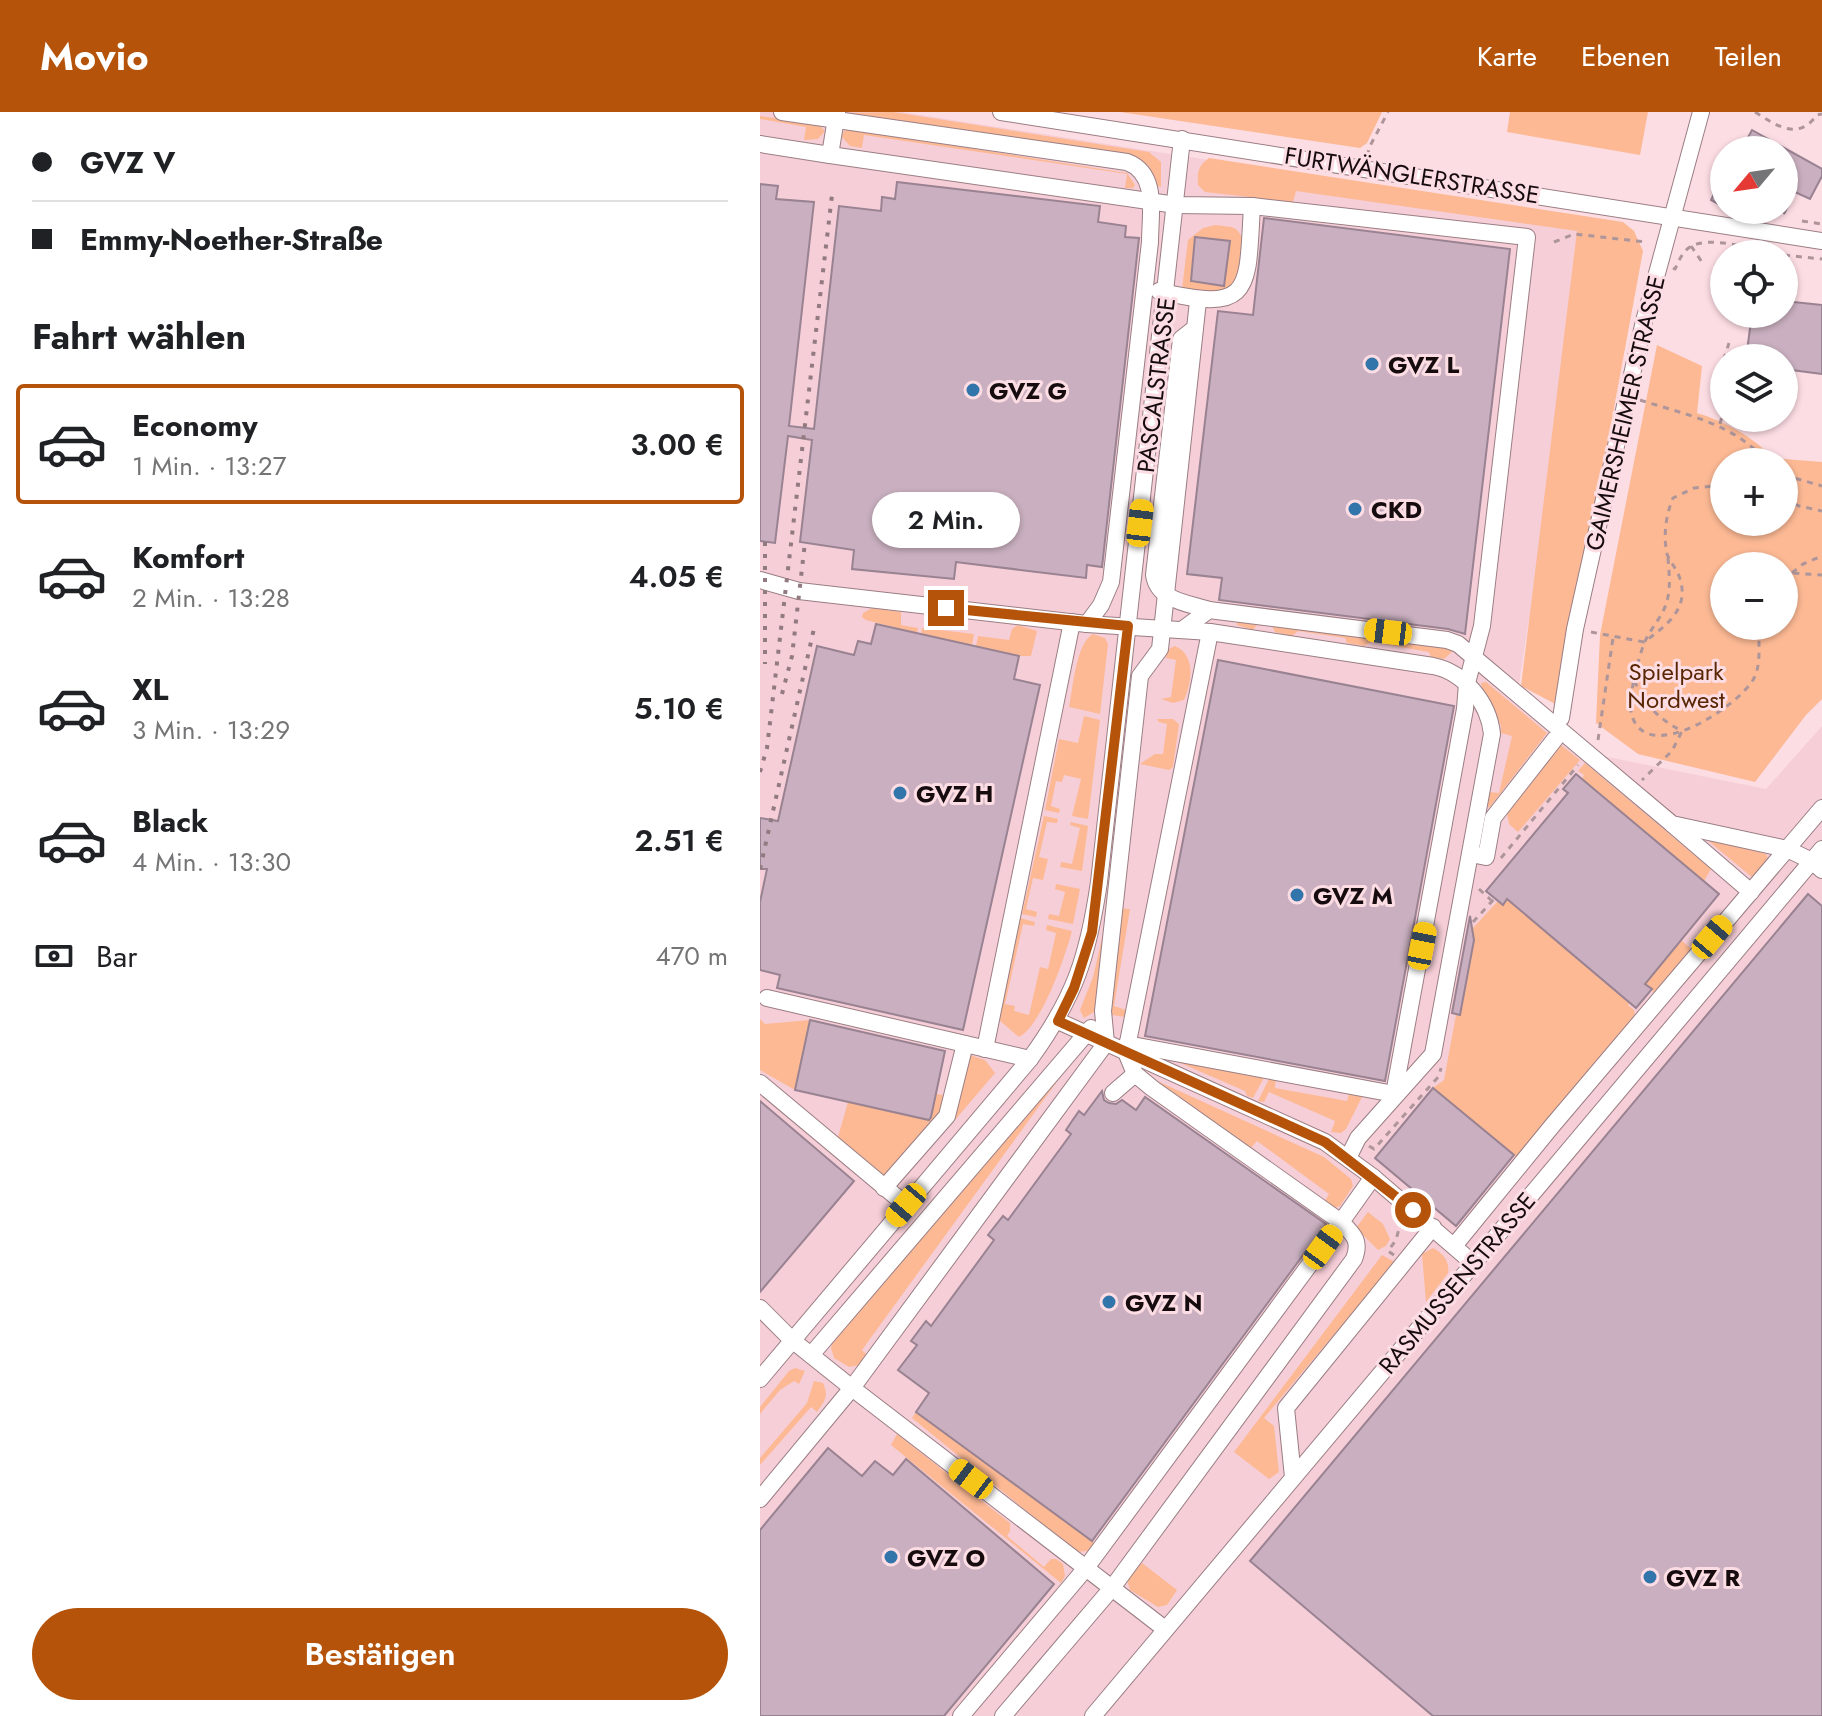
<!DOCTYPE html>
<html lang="de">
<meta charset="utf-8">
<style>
:root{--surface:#fff;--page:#f6f6f6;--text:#202124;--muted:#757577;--line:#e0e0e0;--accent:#b45309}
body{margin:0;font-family:Jost,sans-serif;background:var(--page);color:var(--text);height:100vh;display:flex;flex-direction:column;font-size:30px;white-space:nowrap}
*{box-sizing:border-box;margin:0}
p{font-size:26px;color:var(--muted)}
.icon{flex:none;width:44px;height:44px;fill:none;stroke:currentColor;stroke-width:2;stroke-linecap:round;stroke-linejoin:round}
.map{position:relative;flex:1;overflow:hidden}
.details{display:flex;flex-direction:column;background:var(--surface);width:760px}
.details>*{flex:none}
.banner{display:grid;align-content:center;height:176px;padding:0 32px;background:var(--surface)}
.needle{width:52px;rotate:241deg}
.fabs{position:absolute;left:950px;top:24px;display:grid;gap:16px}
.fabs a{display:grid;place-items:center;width:88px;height:88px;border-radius:50%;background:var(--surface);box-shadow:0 2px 6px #0004;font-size:40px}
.end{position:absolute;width:36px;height:36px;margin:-18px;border:10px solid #b45309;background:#fff;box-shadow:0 0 0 4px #fff}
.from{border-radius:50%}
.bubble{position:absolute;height:56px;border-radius:28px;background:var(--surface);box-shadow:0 2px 6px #0004;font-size:26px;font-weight:600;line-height:56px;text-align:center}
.car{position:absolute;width:24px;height:48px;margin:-24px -12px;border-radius:10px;box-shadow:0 0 6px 2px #0007;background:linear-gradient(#f5c518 24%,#345 0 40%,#f5c518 0 76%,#345 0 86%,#f5c518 0)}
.banner b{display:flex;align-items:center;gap:28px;height:76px;font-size:30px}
.banner b+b{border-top:2px solid var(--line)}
.banner i{width:20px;height:20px;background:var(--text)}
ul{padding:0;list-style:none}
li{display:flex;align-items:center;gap:24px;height:120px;margin:0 16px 12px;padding:0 16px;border:4px solid transparent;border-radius:8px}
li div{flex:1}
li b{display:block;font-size:30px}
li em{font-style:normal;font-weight:600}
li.on{border-color:var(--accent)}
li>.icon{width:72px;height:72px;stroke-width:1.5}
h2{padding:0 32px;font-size:36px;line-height:96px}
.pay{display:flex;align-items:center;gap:20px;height:88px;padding:0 32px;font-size:30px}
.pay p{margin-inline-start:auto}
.button{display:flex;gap:16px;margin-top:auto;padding:16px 32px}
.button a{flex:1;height:92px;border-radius:48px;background:var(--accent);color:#fff;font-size:32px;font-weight:600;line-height:92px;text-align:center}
header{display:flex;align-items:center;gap:48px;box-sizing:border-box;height:112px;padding:0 40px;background:var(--accent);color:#fff}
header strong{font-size:38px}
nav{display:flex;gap:44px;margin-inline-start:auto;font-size:28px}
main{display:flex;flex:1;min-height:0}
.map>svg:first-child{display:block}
.built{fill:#f6ced7}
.green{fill:#fcb994;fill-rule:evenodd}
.building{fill:#c9afbf;stroke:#998291;stroke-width:2}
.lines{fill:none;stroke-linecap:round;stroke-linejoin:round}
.minor-casing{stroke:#9a7e84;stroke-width:18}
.path{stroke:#ad959a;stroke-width:3;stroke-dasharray:6 6;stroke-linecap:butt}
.minor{stroke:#fff;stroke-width:16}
.rail{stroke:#917b80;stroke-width:4;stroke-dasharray:4 8;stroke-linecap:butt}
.route{stroke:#b45309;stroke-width:10}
.poi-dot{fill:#3275ab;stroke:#fddde4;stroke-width:3}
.labels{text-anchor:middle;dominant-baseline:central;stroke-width:6;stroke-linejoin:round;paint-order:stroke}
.street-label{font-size:24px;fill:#160c0f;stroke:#fddde4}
.poi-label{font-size:24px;font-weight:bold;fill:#160c0f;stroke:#fddde4;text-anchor:start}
.park-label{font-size:24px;fill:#582603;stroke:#fddde4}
</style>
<header>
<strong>Movio</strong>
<nav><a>Karte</a><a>Ebenen</a><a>Teilen</a></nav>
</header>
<main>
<section class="details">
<div class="banner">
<b><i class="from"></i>GVZ V</b>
<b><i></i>Emmy-Noether-Straße</b>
</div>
<h2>Fahrt wählen</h2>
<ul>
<li class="on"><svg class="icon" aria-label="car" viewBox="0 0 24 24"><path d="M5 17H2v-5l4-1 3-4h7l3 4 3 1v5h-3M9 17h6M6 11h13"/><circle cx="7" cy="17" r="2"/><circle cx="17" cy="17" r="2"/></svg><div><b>Economy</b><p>1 Min. · 13:27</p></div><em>3.00 €</em></li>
<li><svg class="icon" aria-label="car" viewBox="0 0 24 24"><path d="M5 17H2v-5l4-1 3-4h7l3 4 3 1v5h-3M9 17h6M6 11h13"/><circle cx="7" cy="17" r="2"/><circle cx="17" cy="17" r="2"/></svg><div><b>Komfort</b><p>2 Min. · 13:28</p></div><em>4.05 €</em></li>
<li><svg class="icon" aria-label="car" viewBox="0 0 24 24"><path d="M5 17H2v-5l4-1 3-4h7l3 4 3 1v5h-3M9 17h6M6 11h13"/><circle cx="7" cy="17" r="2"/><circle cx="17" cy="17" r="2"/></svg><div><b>XL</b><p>3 Min. · 13:29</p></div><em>5.10 €</em></li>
<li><svg class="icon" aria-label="car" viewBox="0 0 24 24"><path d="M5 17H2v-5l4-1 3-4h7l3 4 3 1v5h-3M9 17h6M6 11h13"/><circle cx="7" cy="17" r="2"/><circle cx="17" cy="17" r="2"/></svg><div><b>Black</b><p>4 Min. · 13:30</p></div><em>2.51 €</em></li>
</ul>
<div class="pay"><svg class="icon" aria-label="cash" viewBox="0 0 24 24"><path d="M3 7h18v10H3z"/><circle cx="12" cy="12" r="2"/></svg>Bar<p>470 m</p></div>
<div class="button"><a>Bestätigen</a></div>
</section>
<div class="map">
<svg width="1062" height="1604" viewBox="0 0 1062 1604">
<rect width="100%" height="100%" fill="#fddde4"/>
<path class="built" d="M 0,0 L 142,0 L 831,108 L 759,572 L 838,643 L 1006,677 L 1062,614 L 1062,1604 L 0,1604 Z"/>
<g class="green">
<path d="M 133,0 L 389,40 L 401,50 L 401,75 L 396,73 L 389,54 L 375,46 L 85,1 Z"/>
<path d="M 360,0 L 622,0 L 607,31 L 600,36 Z"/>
<path d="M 750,0 L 888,0 L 880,43 L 747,20 Z"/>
<path d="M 0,4 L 59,13 L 65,19 L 58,27 L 44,28 L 46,15 L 0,7 Z"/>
<path d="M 88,17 L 367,61 L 375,73 L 373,76 L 365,76 L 367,62 L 104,23 L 102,36 L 90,34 L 82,25 L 83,20 Z"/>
<path d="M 449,46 L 863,110 L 874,119 L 883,139 L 799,594 L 761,574 L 817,119 L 536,79 L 533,90 L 445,80 L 438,73 C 437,60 438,54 449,46 Z"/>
<path d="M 455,113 C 461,114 469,114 474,116 C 492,125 481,170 467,178 C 454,185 436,179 422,177 L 428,128 L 443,116 Z"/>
<path d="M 897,233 L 942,254 L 937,301 C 966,310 992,324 1013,346 L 1062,350 L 1062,587 L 1046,603 L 995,670 L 878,642 L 836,611 L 840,523 ZM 964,350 L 1024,350 L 1024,410 L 964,410 ZM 964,454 L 1024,454 L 1024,514 L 964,514 Z"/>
<path d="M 112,496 L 141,500 L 141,513 L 158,516 L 157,521 L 106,508 L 102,505 L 103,501 Z"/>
<path d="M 477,507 L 693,535 L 693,539 L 684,547 L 671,545 L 669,540 L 611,530 L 604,534 L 587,531 L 585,526 L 538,519 L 532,524 L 515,520 L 512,514 L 497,513 L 493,518 L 477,513 Z"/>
<path d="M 258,513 L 277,519 L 271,544 L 259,544 L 216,534 L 218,524 L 249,528 L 252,517 Z"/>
<path d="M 162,516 L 214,522 L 212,533 L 161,522 Z"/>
<path d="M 333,522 L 345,526 L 348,532 L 340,602 L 309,595 C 313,576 316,531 333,522 Z"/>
<path d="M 415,534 C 436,543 432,570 424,588 L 413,591 L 401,587 L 411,585 L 416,548 L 406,546 L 407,538 Z"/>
<path d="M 726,570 L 787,621 L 729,696 L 727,692 L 729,680 L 739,681 L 752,624 L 741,621 L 741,614 L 722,575 L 721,571 Z"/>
<path d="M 324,604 L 340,608 L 328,707 L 312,704 L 321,667 L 304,663 L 302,670 L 296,669 L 291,694 L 300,697 L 299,701 L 285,698 L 299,627 L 318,631 Z"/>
<path d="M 397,607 L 413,607 L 419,612 L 413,655 L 409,658 L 380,652 L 395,642 L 403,642 L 407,612 L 399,610 Z"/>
<path d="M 801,633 L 820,648 L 758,720 L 749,712 L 747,702 L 768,671 L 771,672 Z"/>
<path d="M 825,651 L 951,757 L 944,769 L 822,667 L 824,663 L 818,659 Z"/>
<path d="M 284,704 L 298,707 L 297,711 L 287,710 L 279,745 L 288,747 L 283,768 L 273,766 L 266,797 L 277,800 L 276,805 L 262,802 Z"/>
<path d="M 311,710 L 328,714 L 322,759 L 300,755 L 301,750 L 312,752 L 320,716 L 310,713 Z"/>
<path d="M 945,726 L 1006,742 L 1009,749 L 993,766 Z"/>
<path d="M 296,772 L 320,777 L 313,812 L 288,807 L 289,802 L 299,804 L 305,780 L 295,777 Z"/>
<path d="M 747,787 L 870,890 L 868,893 L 874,898 L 876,909 L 763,1043 L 756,1045 L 673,976 L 684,968 L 696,903 L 699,904 L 714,828 L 712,817 L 738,789 L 743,793 Z"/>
<path d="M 360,796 L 370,797 L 354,894 L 366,898 L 365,905 L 352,903 L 349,900 Z"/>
<path d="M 260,806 L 275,810 L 274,814 L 263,812 L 245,892 L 255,894 L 254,899 L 269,903 L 280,855 L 288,857 L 296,821 L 286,818 L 287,813 L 312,819 C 305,845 282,913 259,925 L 239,908 Z"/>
<path d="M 346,809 L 336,895 L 334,900 L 324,906 L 320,898 L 333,865 Z"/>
<path d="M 921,828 L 934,839 L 897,883 L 885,872 Z"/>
<path d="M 0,907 L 5,912 L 50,908 L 35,978 L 0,958 Z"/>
<path d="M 317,942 L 102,1238 L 109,1245 L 99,1253 L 89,1255 L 74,1246 L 71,1236 L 73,1228 Z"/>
<path d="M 210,943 L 225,948 L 235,961 L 195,1008 L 190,1005 Z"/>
<path d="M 419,947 L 507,960 L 493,986 L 487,984 L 485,979 L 418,950 Z"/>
<path d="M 512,961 L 516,965 L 515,976 L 587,989 L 590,978 L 601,981 L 602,985 L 586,1017 L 581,1021 L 571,1020 L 575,1009 L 509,980 L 504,990 L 498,989 Z"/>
<path d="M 395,968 L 564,1045 L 591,1067 L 593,1074 L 580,1094 L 575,1096 L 563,1092 L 569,1082 L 497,1029 L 489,1038 Z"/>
<path d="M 176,982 L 189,984 L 185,1000 L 126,1066 L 78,1025 L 88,990 L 170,1008 Z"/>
<path d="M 608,1100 L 623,1112 L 630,1127 L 626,1134 L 618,1138 L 596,1116 Z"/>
<path d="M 673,1136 C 683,1141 690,1150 688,1161 L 666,1190 L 662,1142 Z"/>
<path d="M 622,1143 L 635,1150 L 504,1306 L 514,1314 L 519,1360 L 509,1367 L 474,1340 Z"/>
<path d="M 35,1256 L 45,1259 L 39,1272 L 34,1269 L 20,1278 L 0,1302 L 0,1295 L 29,1259 Z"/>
<path d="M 54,1269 L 63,1271 C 69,1284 65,1289 57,1300 L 51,1295 L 0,1353 L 0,1346 L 47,1291 Z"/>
<path d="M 156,1300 L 335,1431 L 327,1439 L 317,1440 L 152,1306 Z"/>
<path d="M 137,1322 L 250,1411 L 250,1419 L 247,1424 L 284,1455 L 291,1447 L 296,1447 L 303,1452 L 305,1464 L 301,1471 L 131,1333 Z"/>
<path d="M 382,1451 L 417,1478 L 407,1493 L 398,1495 L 370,1478 L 367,1468 Z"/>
</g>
<g class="building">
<path d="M 992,18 L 1062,57 L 1062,64 L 1050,87 L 1035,80 L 1024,102 L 1024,38 L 981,38 Z"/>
<path d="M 964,61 L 964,95 L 951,88 Z"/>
<path d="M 137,70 L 340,94 L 338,110 L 366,114 L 365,125 L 379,126 L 342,455 L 327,453 L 326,466 L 196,450 L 194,467 L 92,457 L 94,438 L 40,430 L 52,328 L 28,324 L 15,431 L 0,429 L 0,72 L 18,74 L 16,87 L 54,90 L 29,314 L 54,317 L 79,94 L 121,99 L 122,85 L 135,87 Z"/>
<path d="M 504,106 L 750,137 L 705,522 L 688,517 L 459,488 L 462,466 L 427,462 L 458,199 L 493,203 Z"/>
<path d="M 435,125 L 470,129 L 464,174 L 431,169 Z"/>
<path d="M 1024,189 L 1062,193 L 1062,262 L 1024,257 L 1024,246 L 986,246 L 992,202 L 1024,202 Z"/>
<path d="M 116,512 L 259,544 L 254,567 L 280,573 L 203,918 L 17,876 L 20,863 L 0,858 L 0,790 L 7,757 L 0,757 L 0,706 L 18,709 L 57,534 L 94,543 L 98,529 L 111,532 Z"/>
<path d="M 458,548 L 694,594 L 625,969 L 385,924 Z"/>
<path d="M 816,662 L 959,782 L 885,872 L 892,877 L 876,896 L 747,787 L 743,793 L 726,779 L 808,681 L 803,677 Z"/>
<path d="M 1048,782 L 1062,794 L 1062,1604 L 673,1604 L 490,1449 Z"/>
<path d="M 710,804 L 714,828 L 700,903 L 692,901 Z"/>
<path d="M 50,908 L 185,939 L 171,1005 L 169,1008 L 35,978 Z"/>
<path d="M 673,976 L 754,1043 L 696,1114 L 615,1046 Z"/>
<path d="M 342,979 L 344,988 L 349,991 L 356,992 L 362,988 L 376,998 L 385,985 L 566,1112 L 332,1429 L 156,1300 L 169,1281 L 138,1258 L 157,1233 L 151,1229 L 166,1209 L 171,1214 L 234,1128 L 228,1123 L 243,1104 L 248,1108 L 311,1022 L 306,1018 L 312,1009 L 319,999 L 324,1003 Z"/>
<path d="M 0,989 L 94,1069 L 0,1180 Z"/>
<path d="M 68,1336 L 102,1364 L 115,1349 L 133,1363 L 146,1347 L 294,1472 L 184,1604 L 0,1604 L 0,1418 Z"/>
</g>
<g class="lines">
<defs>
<g id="minor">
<path d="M 22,0 L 367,50 C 399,62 390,102 390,130 L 351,470 L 341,493 L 327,512"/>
<path d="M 241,0 L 1062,129"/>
<path d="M 0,32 L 70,43 L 77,0"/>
<path d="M 70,43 L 416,93 L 492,94 L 767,125 L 722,514 L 707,571 L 705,597 L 634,982"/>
<path d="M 399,179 C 494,202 487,177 492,94"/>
<path d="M 435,216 L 421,227 L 394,463 C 398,489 428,491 449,498"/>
<path d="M 0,468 L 39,479 L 327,512 L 450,520 L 673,554 C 704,560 729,591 732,622 L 673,942 L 598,1026 L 588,1046"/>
<path d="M 422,518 L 449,498 L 687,528 L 698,532 L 912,712 L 1027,737 L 1062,696"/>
<path d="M 801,606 L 815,517 L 884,209 L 941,0"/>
<path d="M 913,713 L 991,780"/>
<path d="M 711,742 L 726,745 L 733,706 L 795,627"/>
<path d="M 7,886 L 270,947"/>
<path d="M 298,909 L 565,1030 L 613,1065 L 713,1151"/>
<path d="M 367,932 L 634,982"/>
<path d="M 225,937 L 312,510"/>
<path d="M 0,971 L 146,1093"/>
<path d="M 353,981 L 375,962"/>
<path d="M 124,1076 L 187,1004 L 205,932"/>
<path d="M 694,1134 L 792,1014 L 1027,737 L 1052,749 L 1062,758"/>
<path d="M 0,1196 L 32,1228 L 92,1276 L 405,1517"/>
<path d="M 51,1243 L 331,916"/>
<path d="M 0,1267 L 270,947 C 315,885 328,845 339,770 L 422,27"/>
<path d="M 533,1365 L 526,1296 L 673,1115"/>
<path d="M 0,1387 L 92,1276 L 346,931 L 343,899 L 380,564 L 400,537 L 438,189"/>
<path d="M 201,1604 L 326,1456 L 581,1110 L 392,976 L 375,962 L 366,940 L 450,520"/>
<path d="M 243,1604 L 352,1476 L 594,1147 C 601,1129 594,1123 581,1110 L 613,1065"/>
<path d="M 333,1604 L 1062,737"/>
</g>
</defs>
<use href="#minor" class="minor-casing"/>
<g class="path">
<path d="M 995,0 C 1017,14 1038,29 1057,3 L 1062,2"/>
<path d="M 607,44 L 610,34 L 628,0"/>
<path d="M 1042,109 L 1062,112"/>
<path d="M 794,130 L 814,122 L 886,130"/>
<path d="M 931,134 L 944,153"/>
<path d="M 1024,143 L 1062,147"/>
<path d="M 913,156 L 915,157 C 919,149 922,140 930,135 C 949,123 994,137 1015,142"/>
<path d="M 964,283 C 957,264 963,250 969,231"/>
<path d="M 880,288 C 927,303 975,312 1007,350"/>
<path d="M 960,312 L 964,296"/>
<path d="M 1024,363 L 1062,374"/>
<path d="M 1024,387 L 1039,394 L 1062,399"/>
<path d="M 908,446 C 909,460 911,475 907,489 C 903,505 890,516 884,532 C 878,547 867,589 872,604 C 888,654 977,595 993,568 C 1002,553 998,531 999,514"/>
<path d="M 1032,461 L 1043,452 L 1062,444"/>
<path d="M 1024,468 L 1032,461 L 1062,463"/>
<path d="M 831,520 L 884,530 C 907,513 931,496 919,464 C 916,456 910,450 907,442 C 903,423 906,403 913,386 L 934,376 L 964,373"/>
<path d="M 874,569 C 889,595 894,604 922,619 L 912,639 L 882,668"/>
<path d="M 838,628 L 853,526"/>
<path d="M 741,746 L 818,653"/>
<path d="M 719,777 L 731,788"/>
<path d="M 713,810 L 735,786"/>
<path d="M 609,1034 L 614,1037 L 679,964 L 681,956"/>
<path d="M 634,1143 L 628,1139 L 636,1128 L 641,1109"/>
</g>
<use href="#minor" class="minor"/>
<g class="rail">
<path d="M 5,430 L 5,552"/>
<path d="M 22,582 L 32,544 L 45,430"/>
<path d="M 0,660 L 7,636 L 72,83"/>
<path d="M 0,757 L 55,512"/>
</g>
</g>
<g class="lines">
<path class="route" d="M 186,496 L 368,514 L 332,820 L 314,876 L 298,909 L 565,1030 L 653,1098"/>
</g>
<g class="poi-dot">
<circle cx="612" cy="252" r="8"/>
<circle cx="213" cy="278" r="8"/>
<circle cx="595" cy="397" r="8"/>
<circle cx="140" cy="681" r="8"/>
<circle cx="537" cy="783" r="8"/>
<circle cx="349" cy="1190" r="8"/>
<circle cx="131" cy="1445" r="8"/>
<circle cx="890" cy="1465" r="8"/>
</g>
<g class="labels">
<g class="street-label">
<text transform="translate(652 63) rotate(9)">FURTWÄNGLERSTRASSE</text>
<text transform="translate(396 273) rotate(-83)">PASCALSTRASSE</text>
<text transform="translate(865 301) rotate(-77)">GAIMERSHEIMER STRASSE</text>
<text transform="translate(697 1171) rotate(-50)">RASMUSSENSTRASSE</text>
</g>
<g class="poi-label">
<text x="628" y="252">GVZ L</text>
<text x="229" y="278">GVZ G</text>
<text x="611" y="397">CKD</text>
<text x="156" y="681">GVZ H</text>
<text x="553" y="783">GVZ M</text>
<text x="365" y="1190">GVZ N</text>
<text x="147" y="1445">GVZ O</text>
<text x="906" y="1465">GVZ R</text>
</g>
<g class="park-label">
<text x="916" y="559">Spielpark<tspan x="916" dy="28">Nordwest</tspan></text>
</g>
</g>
</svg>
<div class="fabs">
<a><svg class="needle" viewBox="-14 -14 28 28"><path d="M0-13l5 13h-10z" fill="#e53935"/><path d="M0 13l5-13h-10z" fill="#757577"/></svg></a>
<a><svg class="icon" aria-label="locate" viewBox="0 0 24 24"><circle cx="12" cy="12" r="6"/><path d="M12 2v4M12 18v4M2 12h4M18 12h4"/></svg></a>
<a><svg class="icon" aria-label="layers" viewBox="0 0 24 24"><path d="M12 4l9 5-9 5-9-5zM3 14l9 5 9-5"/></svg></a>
<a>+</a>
<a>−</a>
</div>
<i class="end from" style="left:653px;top:1098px"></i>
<i class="end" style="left:186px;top:496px"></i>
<div class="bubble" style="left:112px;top:380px;width:148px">2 Min.</div>
<i class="car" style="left:380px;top:411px;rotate:7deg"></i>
<i class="car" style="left:628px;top:520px;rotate:277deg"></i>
<i class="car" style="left:952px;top:825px;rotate:40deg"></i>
<i class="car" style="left:662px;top:834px;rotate:11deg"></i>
<i class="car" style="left:146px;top:1093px;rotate:220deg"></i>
<i class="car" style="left:563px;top:1135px;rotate:36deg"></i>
<i class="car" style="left:211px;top:1367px;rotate:307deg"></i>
</div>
</main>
